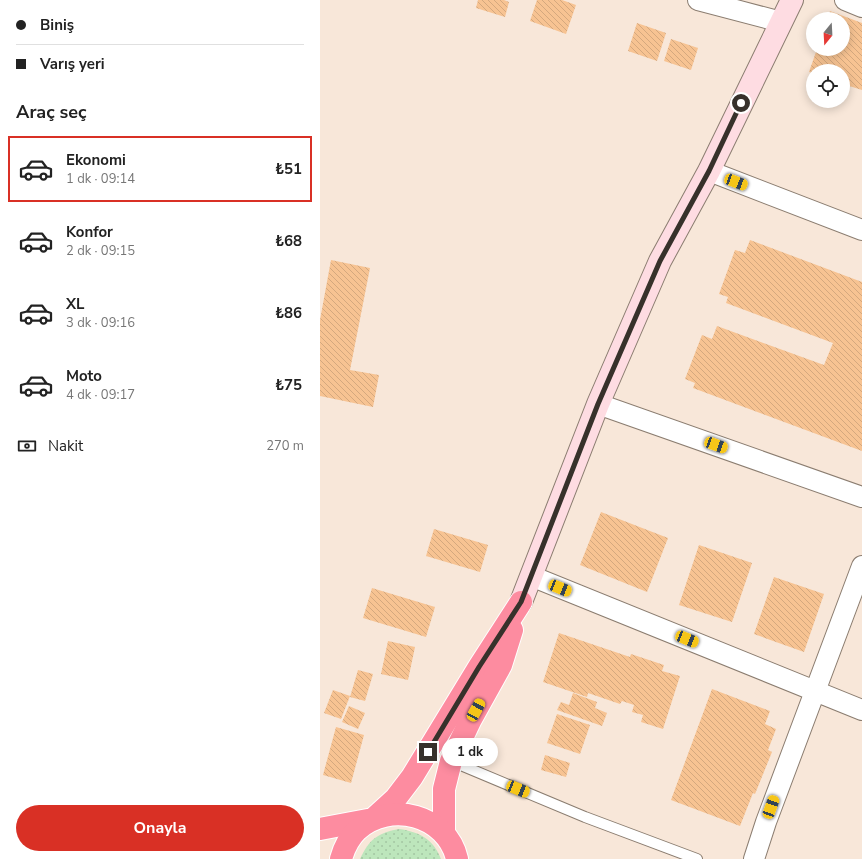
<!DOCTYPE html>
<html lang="tr">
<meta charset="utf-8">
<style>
:root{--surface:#fff;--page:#f2f2f2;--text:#222;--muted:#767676;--line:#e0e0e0;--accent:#d93025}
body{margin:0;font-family:"Nunito Sans",sans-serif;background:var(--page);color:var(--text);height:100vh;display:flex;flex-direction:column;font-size:15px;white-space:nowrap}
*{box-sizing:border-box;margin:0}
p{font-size:13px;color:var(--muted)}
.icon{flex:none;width:22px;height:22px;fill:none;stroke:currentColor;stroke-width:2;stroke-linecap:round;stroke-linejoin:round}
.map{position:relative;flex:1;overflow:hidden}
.details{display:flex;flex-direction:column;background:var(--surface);width:320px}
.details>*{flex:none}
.banner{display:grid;align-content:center;height:88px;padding:0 16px;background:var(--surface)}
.needle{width:26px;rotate:198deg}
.buttons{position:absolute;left:486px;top:12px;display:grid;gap:8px}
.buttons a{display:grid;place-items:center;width:44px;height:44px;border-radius:50%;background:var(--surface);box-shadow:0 2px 10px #0003;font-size:20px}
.end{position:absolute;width:18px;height:18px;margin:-9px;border:5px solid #37312b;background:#fff;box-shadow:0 0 0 2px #fff}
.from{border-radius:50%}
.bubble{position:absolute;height:28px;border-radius:14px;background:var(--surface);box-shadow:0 2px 10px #0003;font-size:13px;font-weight:700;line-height:28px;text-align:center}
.car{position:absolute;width:12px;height:24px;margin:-12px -6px;border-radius:5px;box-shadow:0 0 3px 1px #0007;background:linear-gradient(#f5c518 24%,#345 0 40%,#f5c518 0 76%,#345 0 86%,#f5c518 0)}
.banner b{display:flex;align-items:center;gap:14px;height:38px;font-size:15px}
.banner b+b{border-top:1px solid var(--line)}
.banner i{width:10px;height:10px;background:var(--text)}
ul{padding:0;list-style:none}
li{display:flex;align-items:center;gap:12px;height:66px;margin:0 8px 6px;padding:0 8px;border:2px solid transparent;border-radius:0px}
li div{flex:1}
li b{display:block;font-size:15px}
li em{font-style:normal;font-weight:700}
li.on{border-color:var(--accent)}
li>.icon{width:36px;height:36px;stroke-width:1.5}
h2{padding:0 16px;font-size:18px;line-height:48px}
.pay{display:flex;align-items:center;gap:10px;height:44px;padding:0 16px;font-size:15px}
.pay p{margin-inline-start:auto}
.button{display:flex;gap:8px;margin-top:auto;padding:8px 16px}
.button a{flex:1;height:46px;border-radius:24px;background:var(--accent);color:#fff;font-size:16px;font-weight:700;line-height:46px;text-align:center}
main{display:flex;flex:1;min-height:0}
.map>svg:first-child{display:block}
.green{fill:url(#green-dots)}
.building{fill:url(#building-back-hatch)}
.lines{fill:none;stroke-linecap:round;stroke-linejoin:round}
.lane-casing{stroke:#8b7d70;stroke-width:12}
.street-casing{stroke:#8b7d70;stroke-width:22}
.secondary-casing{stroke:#8b7d70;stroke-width:24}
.highway-casing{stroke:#fff;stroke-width:24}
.lane{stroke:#fff;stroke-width:10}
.street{stroke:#fff;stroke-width:20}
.secondary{stroke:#fedce2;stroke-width:22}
.highway{stroke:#fd8ca0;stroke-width:22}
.route{stroke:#37312b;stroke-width:5}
</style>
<main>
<section class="details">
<div class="banner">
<b><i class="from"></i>Biniş</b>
<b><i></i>Varış yeri</b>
</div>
<h2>Araç seç</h2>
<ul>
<li class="on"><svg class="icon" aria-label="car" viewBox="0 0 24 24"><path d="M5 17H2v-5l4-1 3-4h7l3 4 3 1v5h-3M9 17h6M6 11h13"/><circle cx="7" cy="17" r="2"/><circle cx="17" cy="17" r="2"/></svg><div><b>Ekonomi</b><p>1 dk · 09:14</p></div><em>₺51</em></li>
<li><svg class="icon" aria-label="car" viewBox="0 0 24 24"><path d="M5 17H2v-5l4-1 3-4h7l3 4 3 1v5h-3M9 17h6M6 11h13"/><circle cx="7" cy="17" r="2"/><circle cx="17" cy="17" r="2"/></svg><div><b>Konfor</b><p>2 dk · 09:15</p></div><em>₺68</em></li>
<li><svg class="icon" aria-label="car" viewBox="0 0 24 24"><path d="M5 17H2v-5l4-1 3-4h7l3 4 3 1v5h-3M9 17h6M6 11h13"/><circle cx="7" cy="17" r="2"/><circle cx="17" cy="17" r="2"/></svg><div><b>XL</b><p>3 dk · 09:16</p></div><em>₺86</em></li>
<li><svg class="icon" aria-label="car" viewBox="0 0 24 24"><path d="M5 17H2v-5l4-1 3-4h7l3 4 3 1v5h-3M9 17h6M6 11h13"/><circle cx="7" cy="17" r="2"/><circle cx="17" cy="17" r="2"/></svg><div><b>Moto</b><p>4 dk · 09:17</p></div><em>₺75</em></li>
</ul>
<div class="pay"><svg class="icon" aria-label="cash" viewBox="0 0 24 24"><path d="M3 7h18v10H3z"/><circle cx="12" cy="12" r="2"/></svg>Nakit<p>270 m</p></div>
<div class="button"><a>Onayla</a></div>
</section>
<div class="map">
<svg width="542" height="859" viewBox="0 0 542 859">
<defs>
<pattern id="green-dots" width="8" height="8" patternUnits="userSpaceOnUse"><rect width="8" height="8" fill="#bde6bc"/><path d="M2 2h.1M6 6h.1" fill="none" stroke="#a3c6a2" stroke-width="1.8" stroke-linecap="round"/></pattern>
<pattern id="building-back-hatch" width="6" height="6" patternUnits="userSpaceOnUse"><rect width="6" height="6" fill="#f7c392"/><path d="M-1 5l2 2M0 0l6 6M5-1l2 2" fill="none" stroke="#d4a87e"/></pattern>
</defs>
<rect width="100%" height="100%" fill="#f8e7d9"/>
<path class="green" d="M 79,829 C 100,832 113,839 121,859 L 40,859 C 49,839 58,833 79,829 Z"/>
<g class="building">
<path d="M 158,0 L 184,0 L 189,2 L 185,17 L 156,8 Z"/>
<path d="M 217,0 L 242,0 L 256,5 L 246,34 L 210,21 Z"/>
<path d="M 510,11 L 542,23 L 542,90 L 523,84 L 523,71 L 493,71 L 493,73 L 489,72 L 497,49 L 523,49 L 523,19 L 508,19 Z"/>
<path d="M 317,23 L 346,33 L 337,61 L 308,51 Z"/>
<path d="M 351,39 L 378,48 L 371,70 L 344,61 Z"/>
<path d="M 430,240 L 542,282 L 542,451 L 373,388 L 375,383 L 365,379 L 382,335 L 392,339 L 397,326 L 504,365 L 513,343 L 406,303 L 408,297 L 399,294 L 415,250 L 425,253 Z"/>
<path d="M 11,260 L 50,268 L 30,370 L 59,375 L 53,407 L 0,396 L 0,320 Z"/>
<path d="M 281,512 L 348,538 L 327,592 L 260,565 Z"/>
<path d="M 114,529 L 168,545 L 160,572 L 106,556 Z"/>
<path d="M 379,545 L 432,563 L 412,622 L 359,605 Z"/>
<path d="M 454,577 L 504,594 L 484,652 L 434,634 Z"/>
<path d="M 52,588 L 115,607 L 106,637 L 43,618 Z"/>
<path d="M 239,633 L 310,657 L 311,654 L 344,665 L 342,671 L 360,676 L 343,729 L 321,722 L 323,715 L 312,712 L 314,705 L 302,701 L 300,704 L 268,693 L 267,697 L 223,682 Z"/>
<path d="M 68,641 L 95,647 L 88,680 L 61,674 Z"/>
<path d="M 38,670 L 53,674 L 45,701 L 30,697 Z"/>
<path d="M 392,689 L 450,711 L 445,724 L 456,729 L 448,750 L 452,752 L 435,794 L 433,793 L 420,826 L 351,800 Z"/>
<path d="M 13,690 L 30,696 L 21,719 L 4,713 Z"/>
<path d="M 253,693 L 277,702 L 275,708 L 287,713 L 282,726 L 237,710 L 241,702 L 249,705 Z"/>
<path d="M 29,706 L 45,713 L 38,729 L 22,722 Z"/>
<path d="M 237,714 L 270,725 L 260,754 L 227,743 Z"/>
<path d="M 16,727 L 44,735 L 31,783 L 3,775 Z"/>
<path d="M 225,755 L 250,763 L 246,777 L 221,770 Z"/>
</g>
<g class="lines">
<defs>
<path id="lane" d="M 131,761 L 265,817 L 377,859"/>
<g id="street">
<path d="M 378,0 L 461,22"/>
<path d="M 525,0 L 542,7"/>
<path d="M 389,171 L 542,230"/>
<path d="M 278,404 L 542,497"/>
<path d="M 211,576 L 542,710"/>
<path d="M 434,859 L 446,822 L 542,566"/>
</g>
<path id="secondary" d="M 201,602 L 278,404 L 340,261 L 389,171 L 472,0"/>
<g id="highway">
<path d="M 0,829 L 53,819 L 76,798 L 92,777 L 159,667 L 201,602"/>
<path d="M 124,833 L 124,789 L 131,761 L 150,721 L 181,665 L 192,630"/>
<path d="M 21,859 C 24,848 29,838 37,830 C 70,800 127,815 137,859"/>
</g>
</defs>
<use href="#lane" class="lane-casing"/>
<use href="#street" class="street-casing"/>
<use href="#secondary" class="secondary-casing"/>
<use href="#highway" class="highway-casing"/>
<use href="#lane" class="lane"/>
<use href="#street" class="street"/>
<use href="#secondary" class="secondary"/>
<use href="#highway" class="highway"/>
</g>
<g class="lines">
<path class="route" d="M 108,752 L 159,667 L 201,602 L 278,404 L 340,261 L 389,171 L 421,103"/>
</g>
</svg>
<div class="buttons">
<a><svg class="needle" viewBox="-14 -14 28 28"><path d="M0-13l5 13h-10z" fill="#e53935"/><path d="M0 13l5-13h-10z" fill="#767676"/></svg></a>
<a><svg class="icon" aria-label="locate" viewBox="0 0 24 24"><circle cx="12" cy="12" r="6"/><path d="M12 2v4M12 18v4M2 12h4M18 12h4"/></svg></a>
</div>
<i class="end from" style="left:421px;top:103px"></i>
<i class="end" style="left:108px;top:752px"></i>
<div class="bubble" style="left:122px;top:738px;width:56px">1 dk</div>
<i class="car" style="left:416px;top:182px;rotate:111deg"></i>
<i class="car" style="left:396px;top:445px;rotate:110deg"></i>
<i class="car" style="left:240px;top:588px;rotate:112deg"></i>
<i class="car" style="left:367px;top:639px;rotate:112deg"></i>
<i class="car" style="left:156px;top:710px;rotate:29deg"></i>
<i class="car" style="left:198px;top:789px;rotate:112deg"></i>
<i class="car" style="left:451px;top:807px;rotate:20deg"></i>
</div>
</main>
